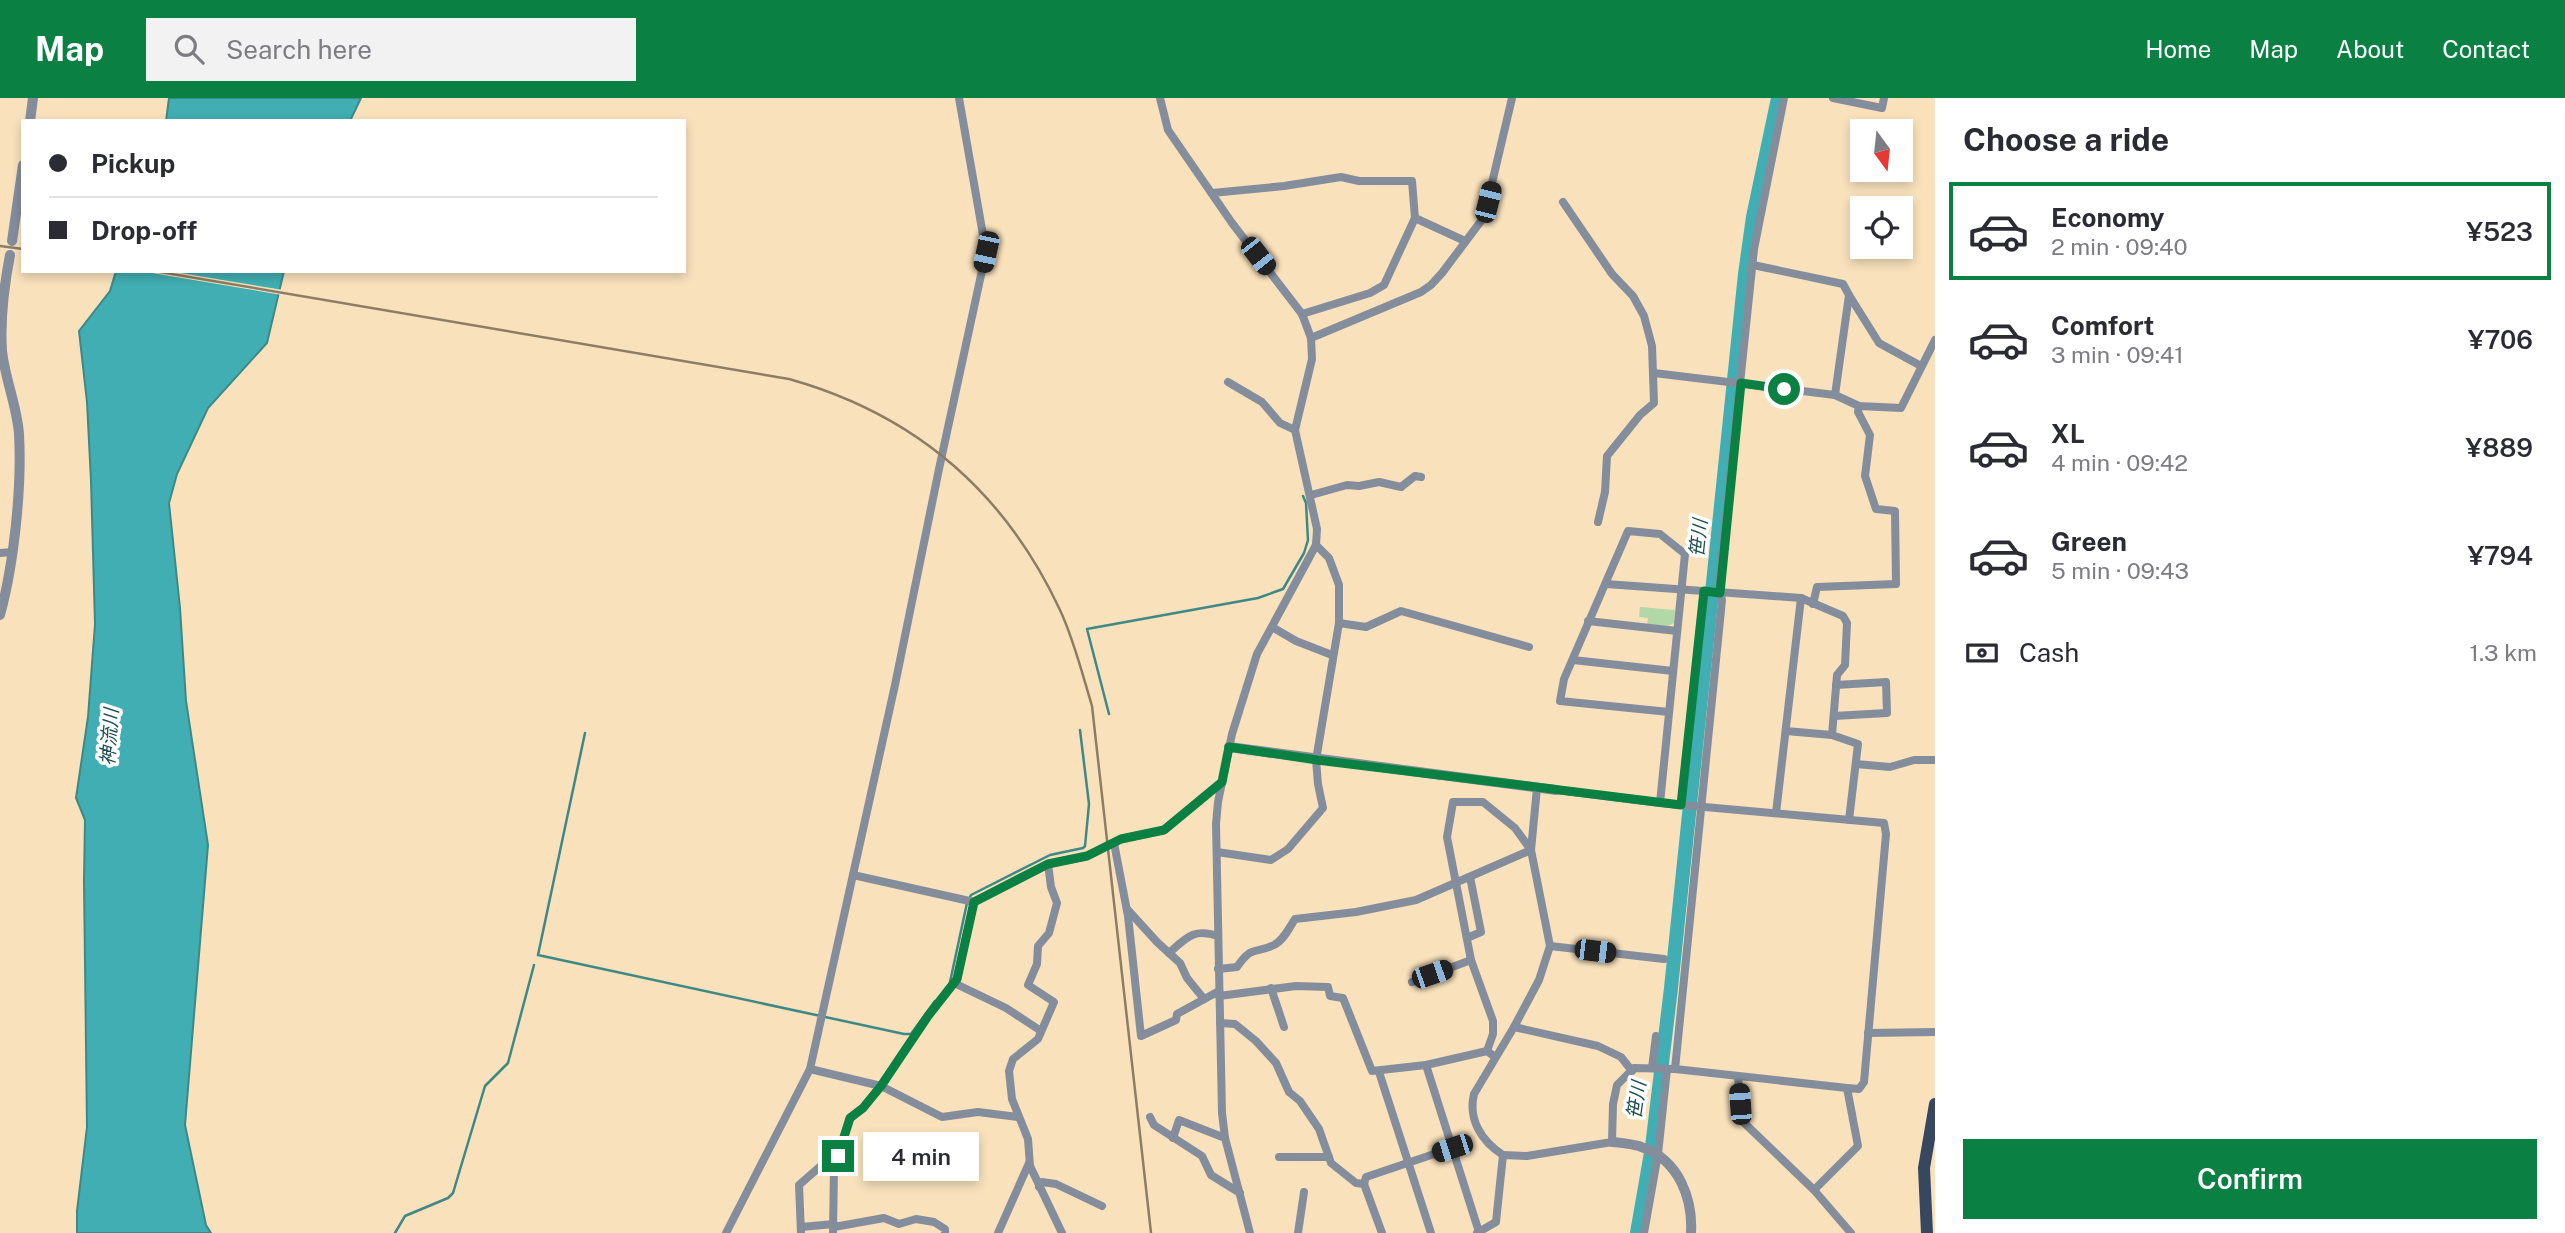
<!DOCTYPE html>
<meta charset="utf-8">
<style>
:root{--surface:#fff;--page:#f2f2f3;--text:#2b2b33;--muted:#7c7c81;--line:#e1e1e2;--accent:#0b8043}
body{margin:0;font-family:"Public Sans","Noto Sans JP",sans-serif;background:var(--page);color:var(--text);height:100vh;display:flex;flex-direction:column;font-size:26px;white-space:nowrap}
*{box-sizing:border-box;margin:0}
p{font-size:23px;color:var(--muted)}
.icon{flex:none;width:38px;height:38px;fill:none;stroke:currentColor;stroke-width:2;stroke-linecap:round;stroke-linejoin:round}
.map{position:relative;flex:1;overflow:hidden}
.details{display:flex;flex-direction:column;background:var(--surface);width:630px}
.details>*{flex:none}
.top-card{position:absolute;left:21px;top:21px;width:665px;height:154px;border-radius:0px;box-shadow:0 4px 10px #0003;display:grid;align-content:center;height:154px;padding:0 28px;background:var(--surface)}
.needle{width:46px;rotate:165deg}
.tools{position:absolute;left:1850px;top:21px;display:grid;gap:14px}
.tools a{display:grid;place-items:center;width:63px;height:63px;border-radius:0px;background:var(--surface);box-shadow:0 4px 10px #0003;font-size:35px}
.end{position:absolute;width:32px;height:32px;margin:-16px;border:9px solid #0b8043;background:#fff;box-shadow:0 0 0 4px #fff}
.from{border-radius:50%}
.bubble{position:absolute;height:49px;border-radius:0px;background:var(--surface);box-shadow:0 4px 10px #0003;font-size:23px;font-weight:600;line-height:49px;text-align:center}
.car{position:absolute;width:21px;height:42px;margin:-21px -10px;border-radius:9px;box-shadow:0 0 5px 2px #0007;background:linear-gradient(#222 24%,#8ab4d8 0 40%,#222 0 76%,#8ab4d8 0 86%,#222 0)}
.top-card b{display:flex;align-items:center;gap:24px;height:66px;font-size:26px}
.top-card b+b{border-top:2px solid var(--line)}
.top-card i{width:18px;height:18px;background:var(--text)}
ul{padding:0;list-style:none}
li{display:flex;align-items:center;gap:21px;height:98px;margin:0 14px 10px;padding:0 14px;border:4px solid transparent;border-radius:0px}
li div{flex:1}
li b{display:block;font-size:26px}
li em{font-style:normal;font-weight:600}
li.selected{border-color:var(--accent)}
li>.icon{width:63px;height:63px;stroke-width:1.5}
h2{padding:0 28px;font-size:32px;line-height:84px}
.pay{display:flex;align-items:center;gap:18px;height:77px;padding:0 28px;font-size:26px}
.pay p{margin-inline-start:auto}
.action{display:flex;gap:14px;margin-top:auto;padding:14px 28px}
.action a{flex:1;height:80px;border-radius:0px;background:var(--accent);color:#fff;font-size:28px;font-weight:600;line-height:80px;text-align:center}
header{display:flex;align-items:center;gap:42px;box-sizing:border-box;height:98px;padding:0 35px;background:var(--accent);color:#fff}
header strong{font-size:33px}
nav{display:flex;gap:38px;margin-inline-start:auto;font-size:24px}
.search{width:490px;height:63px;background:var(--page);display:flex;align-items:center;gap:18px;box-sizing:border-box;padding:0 24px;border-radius:0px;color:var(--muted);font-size:26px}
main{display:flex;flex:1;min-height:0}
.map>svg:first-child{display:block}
.green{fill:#b1d8a6}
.water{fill:#40aeb2;stroke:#3e8886;stroke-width:2}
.pier{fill:#f9e1bc}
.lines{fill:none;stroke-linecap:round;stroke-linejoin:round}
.stream{stroke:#3e8886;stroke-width:2.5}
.river{stroke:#40aeb2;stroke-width:14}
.minor{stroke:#848d9c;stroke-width:8}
.tertiary{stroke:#848d9c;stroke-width:10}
.primary{stroke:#37475f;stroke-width:12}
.rail{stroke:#8d7d65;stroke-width:2.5}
.route{stroke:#0b8043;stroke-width:9}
.labels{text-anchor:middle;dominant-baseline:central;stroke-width:7;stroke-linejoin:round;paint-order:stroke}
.water-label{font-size:19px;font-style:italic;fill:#1f4f51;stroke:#fff}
</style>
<header>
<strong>Map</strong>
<div class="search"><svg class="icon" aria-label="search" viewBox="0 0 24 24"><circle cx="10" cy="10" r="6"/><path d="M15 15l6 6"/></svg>Search here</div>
<nav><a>Home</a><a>Map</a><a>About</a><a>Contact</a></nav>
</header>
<main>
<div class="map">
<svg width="1935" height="1135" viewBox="0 0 1935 1135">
<rect width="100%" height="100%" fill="#f9e1bc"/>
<path class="green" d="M 1640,509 L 1675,512 L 1674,525 L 1668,528 L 1647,526 L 1648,520 L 1639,519 Z"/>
<g class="water">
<path d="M 169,0 L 361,0 L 350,23 L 166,23 Z"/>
<path d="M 116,173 L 284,173 L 267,245 L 208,310 L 177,376 L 169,405 L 180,510 L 186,603 L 208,747 L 185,1027 L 206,1127 L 211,1135 L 77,1135 L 77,1113 L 87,1029 L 84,783 L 85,722 L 76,700 L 88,619 L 95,526 L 91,383 L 87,304 L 79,233 L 110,193 Z"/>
</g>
<path class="pier" d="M 140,173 L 168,173 L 283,192 L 282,197 Z"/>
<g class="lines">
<g class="stream">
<path d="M 1109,616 L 1087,531 L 1258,500 L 1283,491 L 1304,455 L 1308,442 L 1306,405 L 1303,398"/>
<path d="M 585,635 L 538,857 L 904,936 L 911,936 L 935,903"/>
<path d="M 970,799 L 971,797 L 1050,757 L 1083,750 L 1085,748 L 1089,706 L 1080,632"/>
<path d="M 950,884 L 967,805"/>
<path d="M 395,1135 L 405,1118 L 448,1100 L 453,1095 L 485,988 L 508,965 L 534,867"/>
</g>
<path class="river" d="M 1637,1135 L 1652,1049 L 1671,890 L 1745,176 L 1753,119 L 1778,0"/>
<g class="minor">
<path d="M 1160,0 L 1168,32 L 1232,125 L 1302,216 L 1311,240 L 1312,261 L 1295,332 L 1317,431 L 1316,447 L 1257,556 L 1232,636 L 1218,704 L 1216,726 L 1222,1015 L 1225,1040 L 1250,1135"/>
<path d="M 1833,0 L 1882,10 L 1884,0"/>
<path d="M 1212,95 L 1284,88 L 1341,79 L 1359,83 L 1412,83 L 1415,120 L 1384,187 L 1370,195 L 1302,216"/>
<path d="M 1563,104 L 1612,176 L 1633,198 L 1644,218 L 1652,248 L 1654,305 L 1640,317 L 1607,358 L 1605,394 L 1598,424"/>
<path d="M 1415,120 L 1465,143"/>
<path d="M 1753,167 L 1843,186 L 1849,197 L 1835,297"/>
<path d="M 1849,197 L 1879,245 L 1921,268"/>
<path d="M 1311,240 L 1421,194 L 1431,187 L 1442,175 L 1484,119 L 1512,0"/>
<path d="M 1654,275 L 1835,297 L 1859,308 L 1901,310 L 1935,242"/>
<path d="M 1228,284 L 1262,304 L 1280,325 L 1295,332"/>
<path d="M 1311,397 L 1347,387 L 1359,388 L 1379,384 L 1401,389 L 1415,378 L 1421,379"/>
<path d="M 0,455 L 12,454"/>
<path d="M 1606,486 L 1801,500 L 1843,518 L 1847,525 L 1845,567 L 1837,577 L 1832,637 L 1858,646 L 1849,722"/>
<path d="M 1813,506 L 1817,489 L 1896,486 L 1895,413 L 1876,411 L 1865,378 L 1870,337 L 1858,314 L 1859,308"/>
<path d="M 1588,523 L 1677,533"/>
<path d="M 1339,525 L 1366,529 L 1401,513 L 1529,549"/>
<path d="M 1272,529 L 1296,543 L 1332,557"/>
<path d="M 1573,562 L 1673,573"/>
<path d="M 1834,618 L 1887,615 L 1886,584 L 1836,587"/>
<path d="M 1786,633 L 1832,637"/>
<path d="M 1856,666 L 1890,669 L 1914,662 L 1935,662"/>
<path d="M 1660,705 L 1685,456 L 1660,436 L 1628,433 L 1564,581 L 1560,603 L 1669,614"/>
<path d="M 1681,707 L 1704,493"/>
<path d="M 1776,715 L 1801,500"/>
<path d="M 1114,745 L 1128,818 L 1141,938 L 1176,922 L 1177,916 L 1219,893"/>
<path d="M 1217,754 L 1271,762 L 1288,751 L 1323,710 L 1318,686 L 1316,662 L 1339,525 L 1339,487 L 1329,460 L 1316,447"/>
<path d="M 1048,766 L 1051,789 L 1057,805 L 1049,835 L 1038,848 L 1037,866 L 1028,887 L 1054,904 L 1038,941 L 1013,961 L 1009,973 L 1012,1001 L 1028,1041 L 1030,1068 L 1062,1135"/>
<path d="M 853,777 L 974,804 L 1048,766 L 1087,758 L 1121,741 L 1164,732 L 1222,684"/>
<path d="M 1127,811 L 1157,844 L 1180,865 L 1187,880 L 1204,901"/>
<path d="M 1467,840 L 1481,834 L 1470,779"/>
<path d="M 1550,848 L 1664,861"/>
<path d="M 1169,855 C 1187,839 1194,830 1218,838"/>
<path d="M 1218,871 L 1237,869 C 1253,846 1254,857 1274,847 C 1284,842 1289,830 1295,821 L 1356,814 L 1416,802 L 1531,752 L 1537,690"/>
<path d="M 1412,884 L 1471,862"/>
<path d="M 954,885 L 1006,910 L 1041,933"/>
<path d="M 1271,890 L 1284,929"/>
<path d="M 1219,898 L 1296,888 L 1328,889 L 1330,898 L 1343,900 L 1372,973 L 1426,967 L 1487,953 L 1495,959"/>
<path d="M 1220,925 L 1235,926 L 1256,943 L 1276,965 L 1289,994 L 1300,1003 L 1319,1031 L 1331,1065 L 1356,1085 L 1364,1086 L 1382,1135"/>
<path d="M 1868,935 L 1935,934"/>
<path d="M 1487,953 L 1493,936 L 1493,923 L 1471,862 L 1447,739 L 1453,704 L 1483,704 L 1515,730 L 1531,752 L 1550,848 L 1539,882 L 1514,929"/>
<path d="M 1426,967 L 1479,1134"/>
<path d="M 1652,970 L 1656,938"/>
<path d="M 810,971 L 881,988 L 942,1019 L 978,1014 L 1018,1019"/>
<path d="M 1675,971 L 1722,502 L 1719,487 L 1754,151 L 1784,0"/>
<path d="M 1379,974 L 1431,1135"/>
<path d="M 1738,979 L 1740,1005 L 1737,1018 L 1814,1092 L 1851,1135"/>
<path d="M 1150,1019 L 1154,1027 L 1202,1058 L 1211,1077 L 1240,1095"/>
<path d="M 1173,1040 L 1179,1022 L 1225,1040"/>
<path d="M 1503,1057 C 1481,1043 1468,1021 1474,996 L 1514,929 L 1598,948 L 1621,959 L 1632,973"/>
<path d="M 1279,1059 L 1329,1059"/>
<path d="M 1364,1086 L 1366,1079 L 1452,1050"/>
<path d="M 1039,1089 L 1042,1084 L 1056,1086 L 1102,1108"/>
<path d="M 1814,1092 L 1858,1048 L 1847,990"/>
<path d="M 801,1129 L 834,1126"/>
<path d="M 834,1129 L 884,1120 L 899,1126 L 916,1121 L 934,1124 L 945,1131 L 945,1135"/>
<path d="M 726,1135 L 810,971 L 895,587 L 939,371 L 986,154 L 959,0"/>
<path d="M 801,1135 L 799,1087 L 839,1052"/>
<path d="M 833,1135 L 834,1070 L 850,1020 L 863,1010 L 881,988 L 928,918 L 957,881 L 974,804"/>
<path d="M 998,1135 L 1029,1065"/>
<path d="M 1298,1135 L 1304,1094"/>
<path d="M 1477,1135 L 1496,1124 L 1503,1057 L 1527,1058 L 1612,1044 L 1613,1006 L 1617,987 L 1634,970 L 1675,971 L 1847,990 L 1859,991 L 1864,984 L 1886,736 L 1884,725 L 1660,705 L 1556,692"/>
<path d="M 1644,1135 L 1658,1056 L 1667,971"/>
</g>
<g class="tertiary">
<path d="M 30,23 L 33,0"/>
<path d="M 12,143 L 23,67"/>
<path d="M 0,517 C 14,466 22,389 19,336 C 17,308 5,281 2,253 C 0,221 4,188 10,157"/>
<path d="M 1229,649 L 1556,692"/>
<path d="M 1612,1044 C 1623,1045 1635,1046 1644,1050 C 1679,1063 1693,1101 1691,1135"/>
</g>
<path class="primary" d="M 1927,1135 L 1924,1070 L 1935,1006"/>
<g class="rail">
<path d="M 0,148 L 23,151"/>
<path d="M 154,173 L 789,281 C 914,316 1005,394 1060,512 C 1074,542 1082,575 1092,608 L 1151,1135"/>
</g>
</g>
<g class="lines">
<path class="route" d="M 838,1058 L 850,1020 L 863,1010 L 881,988 L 928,918 L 957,881 L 974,804 L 1048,766 L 1087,758 L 1121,741 L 1164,732 L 1222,684 L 1229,649 L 1317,662 L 1681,707 L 1704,493 L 1720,495 L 1741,285 L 1784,291"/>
</g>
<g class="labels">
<g class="water-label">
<text transform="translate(1698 440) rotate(-84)">笹川</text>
<text transform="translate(109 639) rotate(-86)">神流川</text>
<text transform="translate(1636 1002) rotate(-82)">笹川</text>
</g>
</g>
</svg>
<div class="tools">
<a><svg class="needle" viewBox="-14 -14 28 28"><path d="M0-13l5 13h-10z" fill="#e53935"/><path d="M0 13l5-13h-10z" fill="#7c7c81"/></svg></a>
<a><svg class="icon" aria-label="locate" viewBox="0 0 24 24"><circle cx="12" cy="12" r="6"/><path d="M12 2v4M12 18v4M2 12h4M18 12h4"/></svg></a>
</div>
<i class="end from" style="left:1784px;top:291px"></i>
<i class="end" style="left:838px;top:1058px"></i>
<div class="bubble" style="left:863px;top:1034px;width:116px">4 min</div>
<i class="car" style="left:1488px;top:104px;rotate:14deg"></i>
<i class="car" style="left:986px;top:154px;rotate:192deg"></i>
<i class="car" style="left:1258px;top:158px;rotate:142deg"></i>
<i class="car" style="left:1595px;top:853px;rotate:97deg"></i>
<i class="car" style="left:1432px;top:876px;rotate:71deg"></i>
<i class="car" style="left:1740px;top:1006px;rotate:356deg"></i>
<i class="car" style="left:1452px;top:1050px;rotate:252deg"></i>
<div class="top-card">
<b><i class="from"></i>Pickup</b>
<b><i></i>Drop-off</b>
</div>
</div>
<section class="details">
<h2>Choose a ride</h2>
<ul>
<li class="selected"><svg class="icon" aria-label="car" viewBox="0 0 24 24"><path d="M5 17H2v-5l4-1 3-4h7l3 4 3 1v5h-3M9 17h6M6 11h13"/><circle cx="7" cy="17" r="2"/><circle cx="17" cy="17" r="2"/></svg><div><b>Economy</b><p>2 min · 09:40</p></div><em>¥523</em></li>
<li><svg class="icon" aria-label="car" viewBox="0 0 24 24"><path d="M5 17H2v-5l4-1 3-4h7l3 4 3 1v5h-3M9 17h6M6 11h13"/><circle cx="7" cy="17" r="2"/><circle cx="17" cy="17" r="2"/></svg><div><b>Comfort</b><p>3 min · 09:41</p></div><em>¥706</em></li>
<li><svg class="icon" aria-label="car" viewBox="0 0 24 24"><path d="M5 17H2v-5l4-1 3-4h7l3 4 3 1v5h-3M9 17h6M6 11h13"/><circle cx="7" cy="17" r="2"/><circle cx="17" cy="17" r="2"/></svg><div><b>XL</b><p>4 min · 09:42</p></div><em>¥889</em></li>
<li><svg class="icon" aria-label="car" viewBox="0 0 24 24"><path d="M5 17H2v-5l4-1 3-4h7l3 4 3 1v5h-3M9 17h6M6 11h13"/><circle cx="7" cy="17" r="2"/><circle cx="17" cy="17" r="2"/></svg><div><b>Green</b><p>5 min · 09:43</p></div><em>¥794</em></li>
</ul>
<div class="pay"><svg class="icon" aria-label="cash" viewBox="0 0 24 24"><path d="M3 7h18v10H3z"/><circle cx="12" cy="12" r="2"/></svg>Cash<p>1.3 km</p></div>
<div class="action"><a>Confirm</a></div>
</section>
</main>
